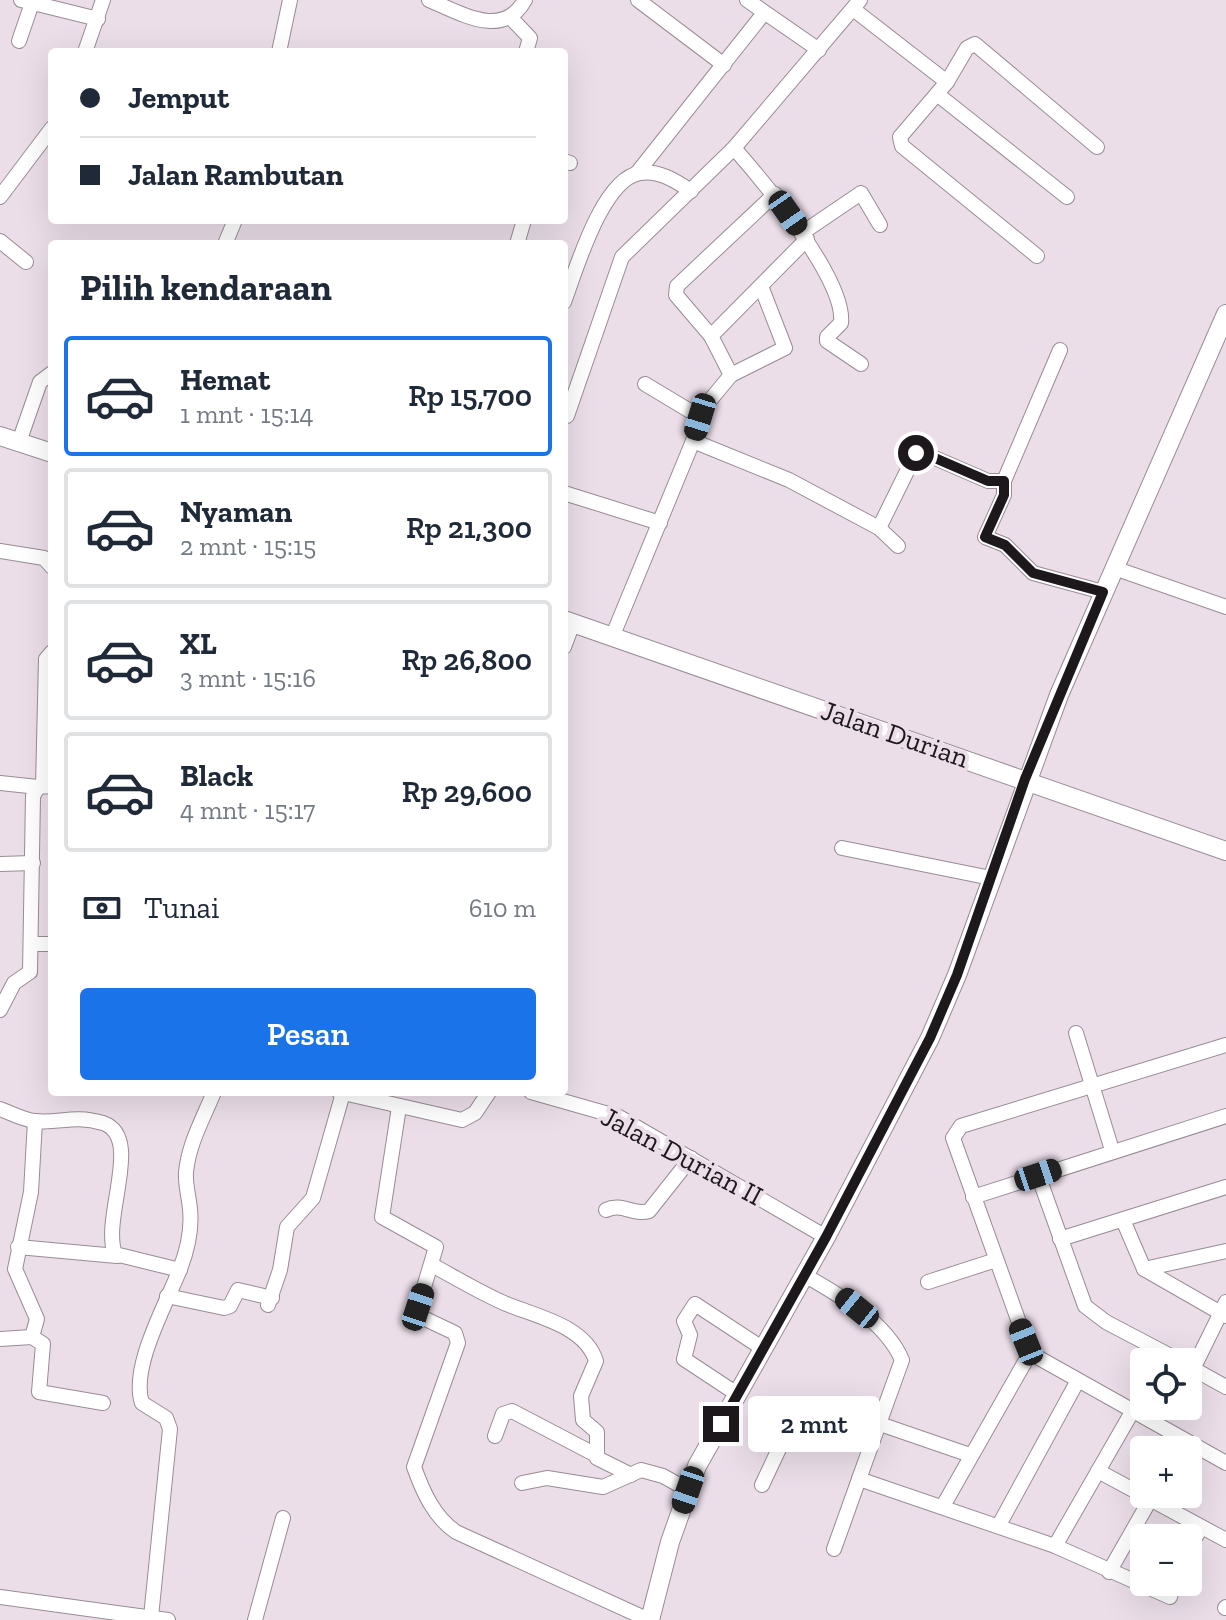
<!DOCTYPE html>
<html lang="id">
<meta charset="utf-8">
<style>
:root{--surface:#fff;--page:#f2f2f3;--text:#1f2937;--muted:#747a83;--line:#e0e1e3;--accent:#1a73e8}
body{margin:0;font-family:"Zilla Slab",serif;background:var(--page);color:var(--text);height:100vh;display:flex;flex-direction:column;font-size:30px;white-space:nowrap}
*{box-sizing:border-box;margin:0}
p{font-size:26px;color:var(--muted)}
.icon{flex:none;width:44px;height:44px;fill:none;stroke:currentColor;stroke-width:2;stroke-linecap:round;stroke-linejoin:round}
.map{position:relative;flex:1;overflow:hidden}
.drawer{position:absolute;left:48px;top:240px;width:520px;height:856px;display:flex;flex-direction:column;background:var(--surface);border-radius:8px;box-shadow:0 8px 32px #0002}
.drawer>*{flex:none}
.hud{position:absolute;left:48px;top:48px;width:520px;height:176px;border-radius:8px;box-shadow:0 8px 32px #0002;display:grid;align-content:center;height:176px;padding:0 32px;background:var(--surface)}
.tools{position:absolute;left:1130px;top:1348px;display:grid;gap:16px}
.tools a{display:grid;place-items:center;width:72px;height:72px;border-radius:8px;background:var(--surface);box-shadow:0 8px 32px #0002;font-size:40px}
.end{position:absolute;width:36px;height:36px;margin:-18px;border:10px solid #1c181c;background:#fff;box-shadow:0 0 0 4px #fff}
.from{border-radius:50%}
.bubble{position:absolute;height:56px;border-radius:8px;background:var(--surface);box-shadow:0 8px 32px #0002;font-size:26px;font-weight:600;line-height:56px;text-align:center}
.car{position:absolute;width:24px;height:48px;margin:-24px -12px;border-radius:10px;box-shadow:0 0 6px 2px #0007;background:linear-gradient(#222 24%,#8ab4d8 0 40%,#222 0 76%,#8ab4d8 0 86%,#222 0)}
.hud b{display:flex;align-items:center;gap:28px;height:76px;font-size:30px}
.hud b+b{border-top:2px solid var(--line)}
.hud i{width:20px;height:20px;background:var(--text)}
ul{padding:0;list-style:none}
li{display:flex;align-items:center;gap:24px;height:120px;margin:0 16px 12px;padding:0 16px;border:4px solid var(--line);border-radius:8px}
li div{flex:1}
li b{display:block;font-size:30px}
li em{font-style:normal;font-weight:600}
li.current{border-color:var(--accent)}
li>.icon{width:72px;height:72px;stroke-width:1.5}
h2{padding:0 32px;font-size:36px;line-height:96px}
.pay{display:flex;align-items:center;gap:20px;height:88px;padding:0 32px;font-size:30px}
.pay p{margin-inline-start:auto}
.primary-button{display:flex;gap:16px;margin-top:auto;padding:16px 32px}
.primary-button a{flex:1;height:92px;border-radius:8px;background:var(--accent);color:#fff;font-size:32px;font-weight:600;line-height:92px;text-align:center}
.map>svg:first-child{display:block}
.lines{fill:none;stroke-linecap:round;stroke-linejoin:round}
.minor-casing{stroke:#988c96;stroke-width:16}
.tertiary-casing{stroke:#988c96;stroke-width:20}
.minor{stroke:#fff;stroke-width:14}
.tertiary{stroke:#fff;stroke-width:18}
.route{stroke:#1c181c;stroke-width:10}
.labels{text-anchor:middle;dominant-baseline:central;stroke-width:8;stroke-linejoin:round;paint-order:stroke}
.street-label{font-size:28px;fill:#1c181c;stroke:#ebdee9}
</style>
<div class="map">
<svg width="1226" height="1620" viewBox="0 0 1226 1620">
<rect width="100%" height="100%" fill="#ebdee9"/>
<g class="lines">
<defs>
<g id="minor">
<path d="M 21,0 L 98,19"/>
<path d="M 429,0 C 461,13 503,40 525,0"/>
<path d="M 638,0 L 724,65"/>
<path d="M 747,0 L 819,50"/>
<path d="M 853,9 L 947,82"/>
<path d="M 511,18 L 530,38 L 526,52"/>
<path d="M 19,41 L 32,3"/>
<path d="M 85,52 L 103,0"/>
<path d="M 279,52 L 290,0"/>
<path d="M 937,94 L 1067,197"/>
<path d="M 734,148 C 763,181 846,280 841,323 L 827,337 L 827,341 L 861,364"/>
<path d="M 564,161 L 570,163"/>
<path d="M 637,173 L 764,13"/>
<path d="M 0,197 L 52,128"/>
<path d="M 802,233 L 861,193 L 880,225"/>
<path d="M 0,241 L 26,262"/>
<path d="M 225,244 L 235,220"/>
<path d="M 517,244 L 524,220"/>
<path d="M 1037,256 L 902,146 L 900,137 L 947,82 L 967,48 L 975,44 L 1097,147"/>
<path d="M 564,302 C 576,270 602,179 640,173 C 659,170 676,181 691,191"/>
<path d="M 711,336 L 676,295 L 677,286 L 775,194"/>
<path d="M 731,375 L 785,348 L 761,286"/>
<path d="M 645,384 L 700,417"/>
<path d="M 567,416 L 622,257 L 734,148 L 860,0"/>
<path d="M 693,441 L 789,480 L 879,528 L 898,546"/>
<path d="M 19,442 L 40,382 L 52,373"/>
<path d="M 1004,481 L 1004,495 L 985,537 L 1005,545 L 1033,573 L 1103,592"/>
<path d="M 564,493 L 660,523"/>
<path d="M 879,528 L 916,453 L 921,452 L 988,481 L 1004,481 L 1060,350"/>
<path d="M 0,551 L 44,558 L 52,567"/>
<path d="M 1114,568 L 1226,607"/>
<path d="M 613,635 L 693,441 L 702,410 L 731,375 L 711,336 L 807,239"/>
<path d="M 564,647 L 573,623"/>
<path d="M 0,783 L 38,787"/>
<path d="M 43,786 L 46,659 L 52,652"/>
<path d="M 842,848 L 991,878"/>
<path d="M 0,864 L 33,863"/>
<path d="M 32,944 L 52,944"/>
<path d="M 0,1010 L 14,983 L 30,972 L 33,796 L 38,787 L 52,786"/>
<path d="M 1076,1033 L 1112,1150"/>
<path d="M 1226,1045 L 961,1126 L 953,1138 L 1030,1353 L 1226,1463"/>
<path d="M 339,1092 L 462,1120 L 475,1113 L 489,1092"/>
<path d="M 531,1092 L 619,1117 L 826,1237"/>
<path d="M 399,1107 L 382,1217 L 436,1247 L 418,1307 L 419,1316 L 455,1333 L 458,1343 L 414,1467 C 423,1492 434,1517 456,1532 L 649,1620"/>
<path d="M 0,1109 C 11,1113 24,1120 35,1121 C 59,1124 73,1114 103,1123 C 144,1137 101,1218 115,1254 L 180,1270"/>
<path d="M 1038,1175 L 1085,1306 L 1106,1322 L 1182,1362"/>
<path d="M 973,1197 L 1226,1116"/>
<path d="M 606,1210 C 622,1202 633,1216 649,1211 L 691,1158"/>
<path d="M 1123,1220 L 1144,1269 L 1226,1316"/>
<path d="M 1060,1239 L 1226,1187"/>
<path d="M 18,1247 L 117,1256"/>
<path d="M 432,1265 C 456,1278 479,1292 504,1303 C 534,1316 585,1325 596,1361 L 581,1396 L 583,1420 L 597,1432 L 597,1458 L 631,1475"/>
<path d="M 1144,1269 L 1226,1251"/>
<path d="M 804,1275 C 838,1294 886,1322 902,1360 L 859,1479 L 1055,1546 L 1170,1597 L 1174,1582"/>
<path d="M 928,1282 L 996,1260"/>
<path d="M 167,1296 L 224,1308 L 230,1306 L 238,1290 L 272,1298"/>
<path d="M 268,1305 L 280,1270 L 287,1227 L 313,1198 L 343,1093"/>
<path d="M 32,1337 L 37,1319 L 15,1269 L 31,1192 L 35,1121"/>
<path d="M 0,1339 L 32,1337 L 43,1344 L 39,1392 L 103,1403"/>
<path d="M 1188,1366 L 1226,1387"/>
<path d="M 1193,1369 L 1226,1302"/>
<path d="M 737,1394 L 684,1359 L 690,1335 L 684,1321 L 695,1304 L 762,1348"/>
<path d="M 877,1423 L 970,1455"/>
<path d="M 495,1436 L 503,1414 L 512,1411 L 596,1455"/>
<path d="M 1098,1471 L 1226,1540"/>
<path d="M 522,1483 L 547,1478 L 603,1487 L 641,1470 L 663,1476 L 688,1490"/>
<path d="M 762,1485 L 800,1404"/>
<path d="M 943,1506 L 1030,1353"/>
<path d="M 999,1525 L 1077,1382"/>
<path d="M 1055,1546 L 1132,1412"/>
<path d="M 834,1549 L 859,1479"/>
<path d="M 1188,1549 L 1201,1528"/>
<path d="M 1109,1572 L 1150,1500"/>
<path d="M 0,1597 L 168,1620"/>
<path d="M 1225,1608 L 1226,1607"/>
<path d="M 151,1617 L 170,1429 L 166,1418 L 142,1403 C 130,1367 167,1303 180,1269 C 187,1251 192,1228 190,1209 C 189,1197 185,1184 186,1172 C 189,1143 203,1119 214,1092"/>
<path d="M 255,1620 L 283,1518"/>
</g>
<g id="tertiary">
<path d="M 0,436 L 52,453"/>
<path d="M 564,620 L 1226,851"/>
<path d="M 650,1620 L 670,1542 L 697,1466 L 826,1237 L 930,1038 L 957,975 L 1059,695 L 1226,314"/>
</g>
</defs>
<use href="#minor" class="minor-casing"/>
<use href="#tertiary" class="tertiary-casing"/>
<use href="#minor" class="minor"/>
<use href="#tertiary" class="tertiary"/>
</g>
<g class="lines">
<path class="route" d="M 721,1424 L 826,1237 L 930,1038 L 957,975 L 1025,779 L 1103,592 L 1033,573 L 1005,545 L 985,537 L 1004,495 L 1004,481 L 988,481 L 921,452 L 916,453"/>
</g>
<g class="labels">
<g class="street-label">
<text transform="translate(895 734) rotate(19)">Jalan Durian</text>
<text transform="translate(682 1156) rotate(28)">Jalan Durian II</text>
</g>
</g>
</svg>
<div class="tools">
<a><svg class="icon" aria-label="locate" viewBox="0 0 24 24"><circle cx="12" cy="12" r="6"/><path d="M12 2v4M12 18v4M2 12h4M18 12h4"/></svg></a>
<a>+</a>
<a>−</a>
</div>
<i class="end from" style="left:916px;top:453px"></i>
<i class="end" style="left:721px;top:1424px"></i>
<div class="bubble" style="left:748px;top:1396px;width:132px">2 mnt</div>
<i class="car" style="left:788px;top:213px;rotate:145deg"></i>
<i class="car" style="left:700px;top:417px;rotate:197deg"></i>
<i class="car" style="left:1038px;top:1175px;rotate:72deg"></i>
<i class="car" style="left:418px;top:1307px;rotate:18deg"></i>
<i class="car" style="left:857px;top:1308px;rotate:309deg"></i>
<i class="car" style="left:1026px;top:1342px;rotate:338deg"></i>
<i class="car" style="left:688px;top:1490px;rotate:199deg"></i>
<div class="hud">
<b><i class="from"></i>Jemput</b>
<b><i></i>Jalan Rambutan</b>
</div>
<section class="drawer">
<h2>Pilih kendaraan</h2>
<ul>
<li class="current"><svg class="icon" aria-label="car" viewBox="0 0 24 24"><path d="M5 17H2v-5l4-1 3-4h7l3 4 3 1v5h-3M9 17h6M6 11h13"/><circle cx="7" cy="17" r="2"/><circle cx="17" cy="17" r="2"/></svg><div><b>Hemat</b><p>1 mnt · 15:14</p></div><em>Rp 15,700</em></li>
<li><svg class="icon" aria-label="car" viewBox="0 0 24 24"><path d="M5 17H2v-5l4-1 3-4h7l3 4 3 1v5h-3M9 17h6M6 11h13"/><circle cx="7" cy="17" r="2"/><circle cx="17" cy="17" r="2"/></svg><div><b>Nyaman</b><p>2 mnt · 15:15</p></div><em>Rp 21,300</em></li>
<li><svg class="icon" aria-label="car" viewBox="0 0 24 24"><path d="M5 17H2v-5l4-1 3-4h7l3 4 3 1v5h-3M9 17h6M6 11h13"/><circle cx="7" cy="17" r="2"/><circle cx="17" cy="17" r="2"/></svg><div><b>XL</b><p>3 mnt · 15:16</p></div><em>Rp 26,800</em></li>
<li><svg class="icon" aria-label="car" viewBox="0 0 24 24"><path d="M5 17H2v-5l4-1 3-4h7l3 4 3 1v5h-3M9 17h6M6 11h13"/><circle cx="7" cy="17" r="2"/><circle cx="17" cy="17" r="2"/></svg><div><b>Black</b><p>4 mnt · 15:17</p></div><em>Rp 29,600</em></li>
</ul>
<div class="pay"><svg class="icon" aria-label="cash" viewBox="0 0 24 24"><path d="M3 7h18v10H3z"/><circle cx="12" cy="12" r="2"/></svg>Tunai<p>610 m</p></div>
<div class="primary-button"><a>Pesan</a></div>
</section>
</div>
